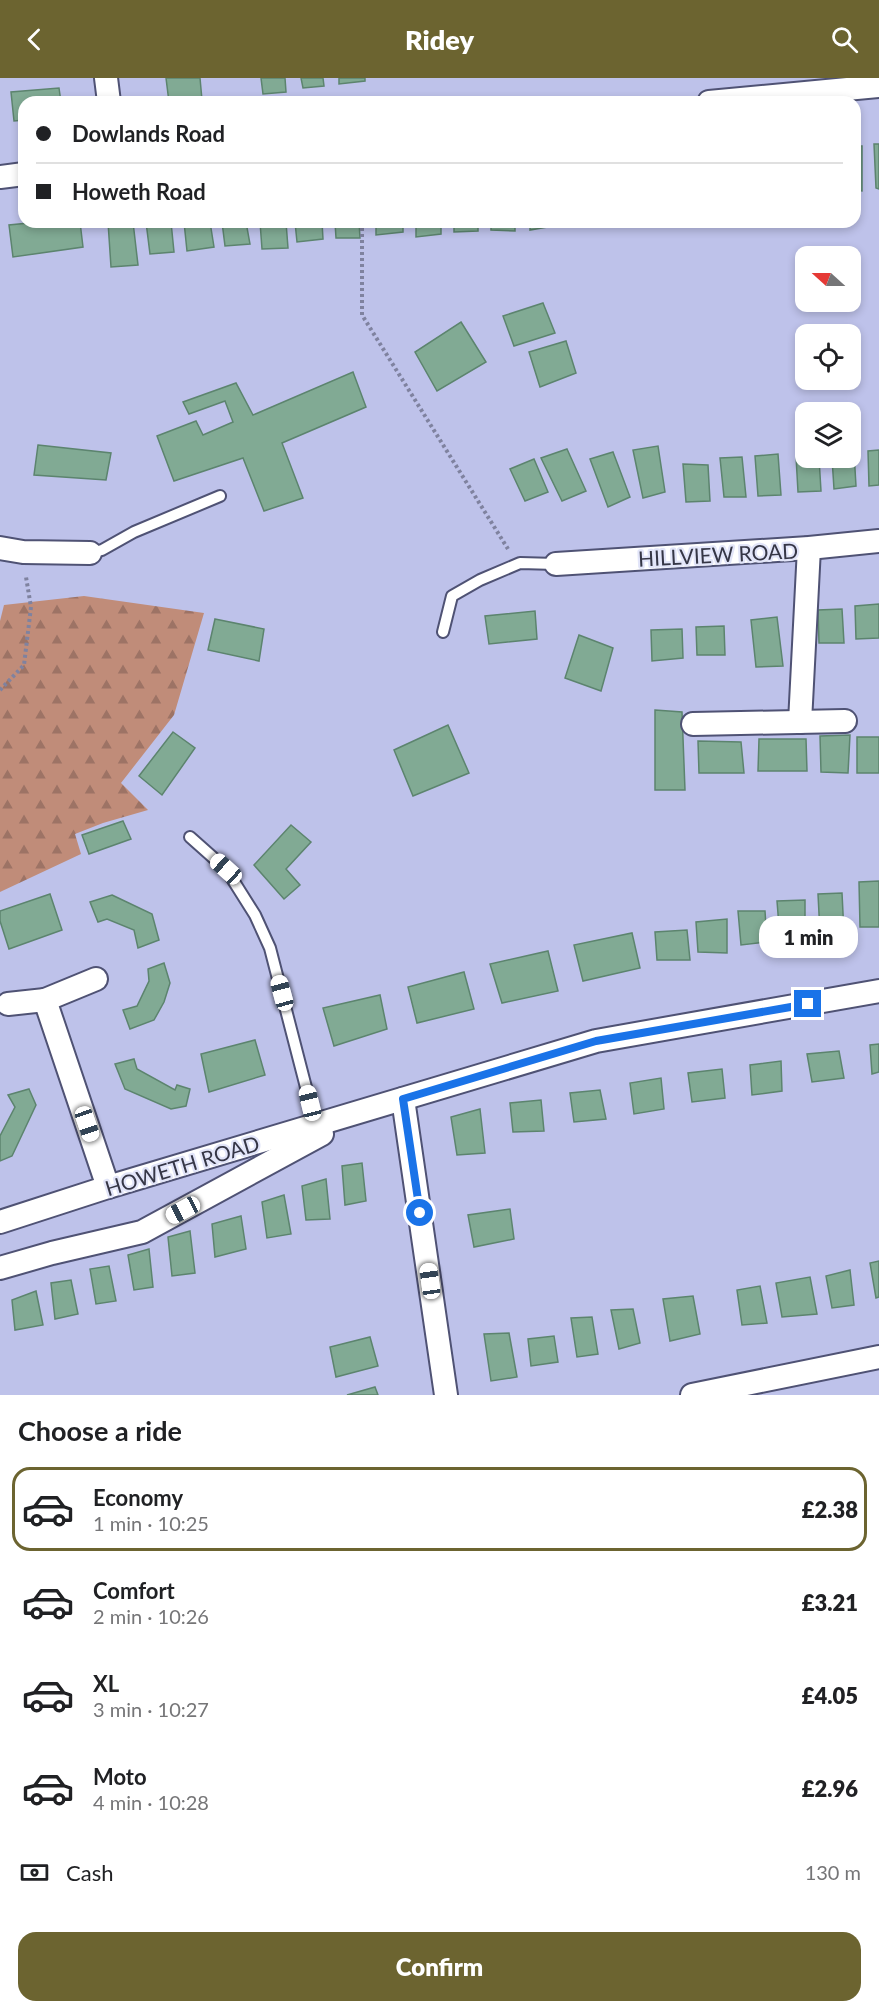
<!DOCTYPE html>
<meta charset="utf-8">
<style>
:root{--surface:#fff;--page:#f2f2f2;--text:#202124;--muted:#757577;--line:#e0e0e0;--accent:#6c6430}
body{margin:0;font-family:Lato,sans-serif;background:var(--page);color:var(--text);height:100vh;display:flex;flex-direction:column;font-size:22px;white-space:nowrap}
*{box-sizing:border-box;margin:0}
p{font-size:20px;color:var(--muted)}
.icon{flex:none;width:33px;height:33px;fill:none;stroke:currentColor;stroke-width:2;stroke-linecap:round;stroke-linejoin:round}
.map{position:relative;height:1317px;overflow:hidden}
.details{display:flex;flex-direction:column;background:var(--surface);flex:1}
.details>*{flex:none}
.top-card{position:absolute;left:18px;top:18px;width:843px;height:132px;border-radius:18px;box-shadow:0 3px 9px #0003;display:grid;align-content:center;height:132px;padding:0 18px;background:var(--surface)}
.needle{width:39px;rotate:291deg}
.fabs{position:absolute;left:795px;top:168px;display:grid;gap:12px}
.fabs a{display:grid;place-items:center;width:66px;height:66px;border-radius:12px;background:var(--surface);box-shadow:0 3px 9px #0003;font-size:30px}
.end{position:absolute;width:27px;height:27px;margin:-14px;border:8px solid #1a73e8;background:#fff;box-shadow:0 0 0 3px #fff}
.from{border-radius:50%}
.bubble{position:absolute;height:42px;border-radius:18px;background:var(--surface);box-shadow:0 3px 9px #0003;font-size:20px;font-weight:800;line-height:42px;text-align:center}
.car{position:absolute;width:18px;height:36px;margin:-18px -9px;border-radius:8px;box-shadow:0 0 4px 2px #0007;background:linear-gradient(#fff 24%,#345 0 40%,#fff 0 76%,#345 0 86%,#fff 0)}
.top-card b{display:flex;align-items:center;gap:21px;height:57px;font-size:22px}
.top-card b+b{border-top:2px solid var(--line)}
.top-card i{width:15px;height:15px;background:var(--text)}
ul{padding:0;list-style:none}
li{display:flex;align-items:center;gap:18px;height:84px;margin:0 12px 9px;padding:0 6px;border:3px solid transparent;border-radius:18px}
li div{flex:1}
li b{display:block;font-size:22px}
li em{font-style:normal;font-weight:800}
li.current{border-color:var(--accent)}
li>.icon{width:54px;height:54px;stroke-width:1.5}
h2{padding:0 18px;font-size:27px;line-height:72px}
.pay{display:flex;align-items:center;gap:15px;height:66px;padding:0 18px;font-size:22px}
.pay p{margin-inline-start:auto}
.primary-button{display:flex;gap:12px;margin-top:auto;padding:12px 18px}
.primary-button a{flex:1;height:69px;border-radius:18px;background:var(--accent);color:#fff;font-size:24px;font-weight:800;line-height:69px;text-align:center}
header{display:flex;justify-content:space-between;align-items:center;height:78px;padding:0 18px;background:var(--accent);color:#fff;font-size:27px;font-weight:800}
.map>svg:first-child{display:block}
.forest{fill:url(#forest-firs)}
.building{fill:#81aa94;stroke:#5c846e;stroke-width:1.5}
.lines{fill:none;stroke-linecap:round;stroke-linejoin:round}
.service-casing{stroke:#4f5274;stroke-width:14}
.minor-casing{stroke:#4f5274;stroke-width:26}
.path{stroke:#7f829f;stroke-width:4;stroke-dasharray:3 3;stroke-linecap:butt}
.service{stroke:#fff;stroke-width:10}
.minor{stroke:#fff;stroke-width:22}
.route{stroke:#1a73e8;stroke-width:8}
.labels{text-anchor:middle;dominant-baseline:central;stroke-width:4.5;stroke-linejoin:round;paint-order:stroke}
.street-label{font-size:21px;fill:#353646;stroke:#e2e5f9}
</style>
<header><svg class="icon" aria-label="back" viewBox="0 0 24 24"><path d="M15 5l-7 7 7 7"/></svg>Ridey<svg class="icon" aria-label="search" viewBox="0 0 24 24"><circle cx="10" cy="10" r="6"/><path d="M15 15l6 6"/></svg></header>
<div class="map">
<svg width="879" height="1317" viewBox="0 0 879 1317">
<defs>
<pattern id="forest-firs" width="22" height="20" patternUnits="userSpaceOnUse" patternTransform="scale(1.5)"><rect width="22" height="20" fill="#c08c79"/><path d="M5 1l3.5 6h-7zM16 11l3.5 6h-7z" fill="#9d7365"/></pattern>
</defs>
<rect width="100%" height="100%" fill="#bec2ea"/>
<path class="forest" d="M 84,518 L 204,535 L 174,637 L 121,705 L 148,732 L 103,745 L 75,756 L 81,776 L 0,814 L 0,543 L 4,527 Z"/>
<g class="building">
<path d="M 166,0 L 200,0 L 202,22 L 169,24 Z"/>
<path d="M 261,0 L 285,0 L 286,14 L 263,16 Z"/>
<path d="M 301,0 L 323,0 L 324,8 L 303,10 Z"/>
<path d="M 339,0 L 365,0 L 365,3 L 339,6 Z"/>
<path d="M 59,10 L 61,24 L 24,24 L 24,42 L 14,43 L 11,14 Z"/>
<path d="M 874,66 L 879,66 L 879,111 L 876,110 Z"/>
<path d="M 855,68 L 862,68 L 862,113 L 855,112 Z"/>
<path d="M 39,144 L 80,144 L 83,169 L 13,179 L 9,147 Z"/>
<path d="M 108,144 L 133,144 L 138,187 L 111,189 Z"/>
<path d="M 146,144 L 171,144 L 174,174 L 150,176 Z"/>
<path d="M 184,144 L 210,144 L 214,169 L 187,173 Z"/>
<path d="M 222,144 L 246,144 L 250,166 L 225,168 Z"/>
<path d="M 260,144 L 286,144 L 288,170 L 262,171 Z"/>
<path d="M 295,144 L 322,144 L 323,161 L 297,164 Z"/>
<path d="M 335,144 L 359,144 L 360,160 L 336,160 Z"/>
<path d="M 376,144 L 403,144 L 403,154 L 376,157 Z"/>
<path d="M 416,144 L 441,144 L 441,156 L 416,159 Z"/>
<path d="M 454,144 L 478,144 L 478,153 L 454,154 Z"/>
<path d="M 491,144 L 515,144 L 515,153 L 491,152 Z"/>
<path d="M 530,144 L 553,144 L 554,148 L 530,152 Z"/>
<path d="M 543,225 L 555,255 L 514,268 L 503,238 Z"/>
<path d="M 461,244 L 486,284 L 437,313 L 415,274 Z"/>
<path d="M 566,263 L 576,295 L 540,309 L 529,274 Z"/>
<path d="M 353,294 L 366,329 L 282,365 L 303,420 L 264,433 L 243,380 L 174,403 L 157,358 L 196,343 L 203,357 L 233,344 L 225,323 L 189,336 L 183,324 L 236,305 L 253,337 Z"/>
<path d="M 38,367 L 111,375 L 106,402 L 34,397 Z"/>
<path d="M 658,368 L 665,414 L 643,420 L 633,372 Z"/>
<path d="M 567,371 L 586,413 L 562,423 L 541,380 Z"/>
<path d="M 879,372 L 879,407 L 869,408 L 868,373 Z"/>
<path d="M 613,374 L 630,419 L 608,429 L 590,381 Z"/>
<path d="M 850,374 L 854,374 L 856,408 L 834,411 L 832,380 L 850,380 Z"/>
<path d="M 778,376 L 781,417 L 758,418 L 755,378 Z"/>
<path d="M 796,378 L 819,380 L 821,413 L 798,414 Z"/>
<path d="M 742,379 L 746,419 L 724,419 L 720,380 Z"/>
<path d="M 534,381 L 548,414 L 525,423 L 510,391 Z"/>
<path d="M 683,386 L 708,387 L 710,423 L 686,424 Z"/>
<path d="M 879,526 L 879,560 L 856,561 L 855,528 Z"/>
<path d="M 842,531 L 844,565 L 819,565 L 818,532 Z"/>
<path d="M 535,533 L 537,561 L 489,566 L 485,538 Z"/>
<path d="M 777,539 L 783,588 L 756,589 L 751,542 Z"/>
<path d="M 215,541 L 264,551 L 259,583 L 208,572 Z"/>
<path d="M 724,548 L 725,577 L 697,577 L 696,549 Z"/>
<path d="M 682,551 L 683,580 L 652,583 L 651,552 Z"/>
<path d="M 579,557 L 613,570 L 601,613 L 565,600 Z"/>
<path d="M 655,632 L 682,634 L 685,712 L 655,712 Z"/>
<path d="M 448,647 L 469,695 L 413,718 L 394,672 Z"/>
<path d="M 173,654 L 195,670 L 162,717 L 139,698 Z"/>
<path d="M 850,657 L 848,695 L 821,694 L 820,658 Z"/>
<rect x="857" y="659" width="22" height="36"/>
<path d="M 759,661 L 806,661 L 807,693 L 758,693 Z"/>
<path d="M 698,663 L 741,664 L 744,695 L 699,695 Z"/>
<path d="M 123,743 L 131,761 L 89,776 L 82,757 Z"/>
<path d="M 291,747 L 311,764 L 286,791 L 300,807 L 284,821 L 254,787 Z"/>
<path d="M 879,803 L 879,849 L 860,849 L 859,804 Z"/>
<path d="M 842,815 L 844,855 L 820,855 L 818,816 Z"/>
<path d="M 50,816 L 62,852 L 9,871 L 0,843 L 0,833 Z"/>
<path d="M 112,817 L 152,836 L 159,862 L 138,870 L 134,852 L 107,841 L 98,844 L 90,824 Z"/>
<path d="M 805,822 L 805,860 L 780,861 L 777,823 Z"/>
<path d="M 738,833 L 765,833 L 767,864 L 741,867 Z"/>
<path d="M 727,841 L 727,875 L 698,874 L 696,844 Z"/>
<path d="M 687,852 L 690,882 L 657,882 L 655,854 Z"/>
<path d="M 632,855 L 640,890 L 583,903 L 574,867 Z"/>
<path d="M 548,873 L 558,913 L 502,925 L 490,886 Z"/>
<path d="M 164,885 L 170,905 L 164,924 L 154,942 L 130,951 L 123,932 L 137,928 L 149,903 L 148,891 Z"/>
<path d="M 464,894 L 474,931 L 417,945 L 408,909 Z"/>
<path d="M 380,917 L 387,951 L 334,968 L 323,930 Z"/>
<path d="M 255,962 L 265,997 L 209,1014 L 201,976 Z"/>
<path d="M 879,966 L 879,994 L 872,996 L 870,967 Z"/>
<path d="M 839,973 L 844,1000 L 812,1004 L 807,976 Z"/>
<path d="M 134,981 L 137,991 L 175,1012 L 177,1007 L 190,1011 L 186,1028 L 171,1031 L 125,1011 L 115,986 Z"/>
<path d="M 781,983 L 782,1013 L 752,1017 L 750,987 Z"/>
<path d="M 722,991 L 725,1020 L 692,1024 L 688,995 Z"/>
<path d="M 661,1000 L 664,1031 L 634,1036 L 630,1005 Z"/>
<path d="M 29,1011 L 36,1027 L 12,1078 L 0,1083 L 0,1058 L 15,1029 L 8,1017 Z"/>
<path d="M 600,1012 L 606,1041 L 574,1044 L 570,1015 Z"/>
<path d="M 541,1022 L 544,1053 L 513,1054 L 510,1025 Z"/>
<path d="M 480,1031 L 485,1075 L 457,1077 L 451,1039 Z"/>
<path d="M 362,1085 L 366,1123 L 345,1127 L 342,1088 Z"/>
<path d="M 326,1101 L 330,1141 L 306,1142 L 302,1108 Z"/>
<path d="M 284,1117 L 291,1156 L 267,1160 L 262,1124 Z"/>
<path d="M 510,1131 L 514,1161 L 474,1169 L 468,1137 Z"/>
<path d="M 241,1138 L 246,1171 L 215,1179 L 212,1146 Z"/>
<path d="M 190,1153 L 195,1195 L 172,1198 L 168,1159 Z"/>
<path d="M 149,1171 L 153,1209 L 134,1212 L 128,1177 Z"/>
<path d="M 879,1183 L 879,1219 L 876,1220 L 870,1185 Z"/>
<path d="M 109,1188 L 116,1223 L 96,1226 L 90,1191 Z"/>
<path d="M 850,1192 L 854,1227 L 832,1230 L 826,1198 Z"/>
<path d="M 810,1199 L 817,1236 L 782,1239 L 776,1205 Z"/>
<path d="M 71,1202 L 78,1236 L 55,1241 L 51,1205 Z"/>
<path d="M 760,1208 L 767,1245 L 742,1247 L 737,1212 Z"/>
<path d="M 36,1213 L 43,1247 L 15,1252 L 12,1222 Z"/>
<path d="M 693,1218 L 700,1256 L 670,1263 L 663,1221 Z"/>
<path d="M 633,1231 L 640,1265 L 619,1271 L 611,1232 Z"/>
<path d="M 592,1239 L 598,1276 L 577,1279 L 571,1240 Z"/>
<path d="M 509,1255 L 517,1299 L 491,1303 L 484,1256 Z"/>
<path d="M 554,1258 L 558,1284 L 531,1288 L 528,1261 Z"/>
<path d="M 370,1259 L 378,1288 L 336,1299 L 330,1269 Z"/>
<path d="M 375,1309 L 378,1317 L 347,1317 Z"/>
</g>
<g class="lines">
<defs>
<g id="service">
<path d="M 90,475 L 102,472 L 134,454 L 220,418"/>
<path d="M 443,554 L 452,518 L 480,502 L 520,485 L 556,486"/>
<path d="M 190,759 L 226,791 L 255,837 L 270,870 L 316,1048"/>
</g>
<g id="minor">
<path d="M 106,0 L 109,24"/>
<path d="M 709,24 L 879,8"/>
<path d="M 0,99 L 24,96"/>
<path d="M 0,470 L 23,474 L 90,475"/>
<path d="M 556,486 L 809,470 L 879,463"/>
<path d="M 800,644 L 809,470"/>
<path d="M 693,646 L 845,643"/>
<path d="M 45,922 L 96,901"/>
<path d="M 8,926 L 45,922 L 108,1109"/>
<path d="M 403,1021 L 446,1317"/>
<path d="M 0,1144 L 108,1109 L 596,963 L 879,913"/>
<path d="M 0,1190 L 52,1175 L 142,1154 L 322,1056"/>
<path d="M 692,1317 L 879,1279"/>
</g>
</defs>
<use href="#service" class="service-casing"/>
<use href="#minor" class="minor-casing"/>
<g class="path">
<path d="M 362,144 L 362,237 L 508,471"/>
<path d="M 0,612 L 24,587 L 31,529 L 26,499"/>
</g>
<use href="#service" class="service"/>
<use href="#minor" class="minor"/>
</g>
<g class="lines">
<path class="route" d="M 420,1135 L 403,1021 L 596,963 L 808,926"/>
</g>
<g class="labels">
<g class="street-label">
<text transform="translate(718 476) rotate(-3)">HILLVIEW ROAD</text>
<text transform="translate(182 1087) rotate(-17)">HOWETH ROAD</text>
</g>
</g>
</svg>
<div class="fabs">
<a><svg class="needle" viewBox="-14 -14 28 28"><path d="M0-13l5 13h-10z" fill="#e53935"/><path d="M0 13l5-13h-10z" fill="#757577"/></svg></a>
<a><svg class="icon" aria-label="locate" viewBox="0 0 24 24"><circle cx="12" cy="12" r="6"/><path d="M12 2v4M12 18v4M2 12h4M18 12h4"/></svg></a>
<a><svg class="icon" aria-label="layers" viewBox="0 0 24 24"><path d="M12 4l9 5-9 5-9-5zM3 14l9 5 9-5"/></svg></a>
</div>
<i class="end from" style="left:420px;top:1135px"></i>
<i class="end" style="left:808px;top:926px"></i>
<div class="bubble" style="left:759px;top:838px;width:99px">1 min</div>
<i class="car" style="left:226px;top:791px;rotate:312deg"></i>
<i class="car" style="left:282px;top:915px;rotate:345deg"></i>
<i class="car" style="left:310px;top:1025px;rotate:346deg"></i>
<i class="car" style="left:87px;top:1046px;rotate:161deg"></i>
<i class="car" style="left:183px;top:1132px;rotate:242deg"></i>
<i class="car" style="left:430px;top:1203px;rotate:352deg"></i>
<div class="top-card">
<b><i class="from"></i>Dowlands Road</b>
<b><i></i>Howeth Road</b>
</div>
</div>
<section class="details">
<h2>Choose a ride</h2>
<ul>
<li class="current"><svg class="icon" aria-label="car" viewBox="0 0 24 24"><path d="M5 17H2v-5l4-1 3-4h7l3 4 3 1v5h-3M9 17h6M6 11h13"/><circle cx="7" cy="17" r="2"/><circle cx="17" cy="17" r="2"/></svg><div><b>Economy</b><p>1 min · 10:25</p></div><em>£2.38</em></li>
<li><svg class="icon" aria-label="car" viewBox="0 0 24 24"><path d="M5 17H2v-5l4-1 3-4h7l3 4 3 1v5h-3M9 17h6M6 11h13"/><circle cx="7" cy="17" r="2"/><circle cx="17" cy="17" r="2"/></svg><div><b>Comfort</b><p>2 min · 10:26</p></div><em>£3.21</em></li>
<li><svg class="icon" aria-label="car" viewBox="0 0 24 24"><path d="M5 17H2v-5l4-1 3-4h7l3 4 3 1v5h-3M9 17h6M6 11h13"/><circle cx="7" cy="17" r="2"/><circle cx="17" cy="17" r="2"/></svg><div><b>XL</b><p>3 min · 10:27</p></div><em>£4.05</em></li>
<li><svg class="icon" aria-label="car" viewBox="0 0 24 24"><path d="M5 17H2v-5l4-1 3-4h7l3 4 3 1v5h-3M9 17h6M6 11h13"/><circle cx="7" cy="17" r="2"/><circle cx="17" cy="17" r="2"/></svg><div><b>Moto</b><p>4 min · 10:28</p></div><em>£2.96</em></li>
</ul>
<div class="pay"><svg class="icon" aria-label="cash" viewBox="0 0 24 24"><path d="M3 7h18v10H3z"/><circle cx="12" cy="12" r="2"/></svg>Cash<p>130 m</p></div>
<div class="primary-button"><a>Confirm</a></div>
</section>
